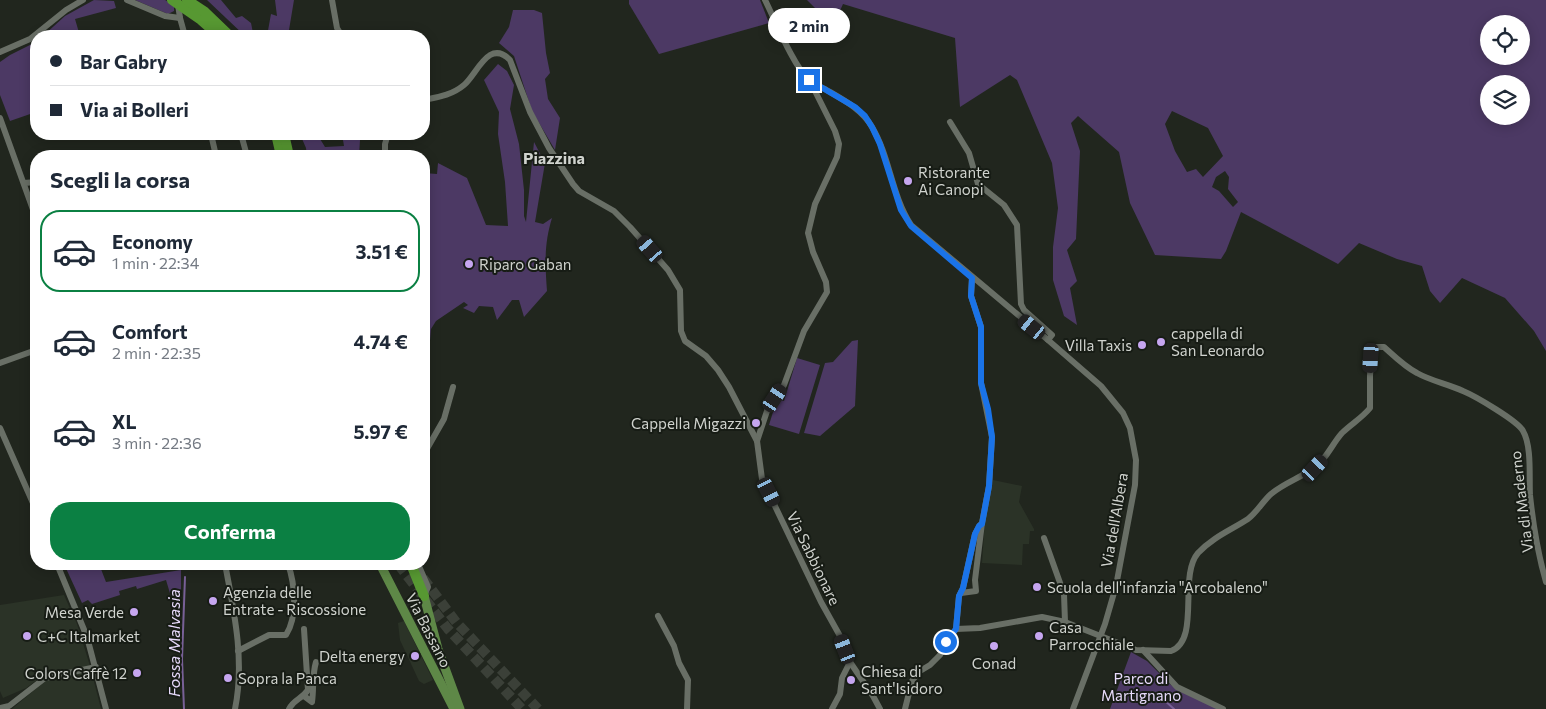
<!DOCTYPE html>
<html lang="it">
<meta charset="utf-8">
<style>
:root{--surface:#fff;--page:#f6f6f7;--text:#1f2937;--muted:#747a83;--line:#e0e1e3;--accent:#0b8043}
body{margin:0;font-family:Commissioner,sans-serif;background:var(--page);color:var(--text);height:100vh;display:flex;flex-direction:column;font-size:19px;white-space:nowrap}
*{box-sizing:border-box;margin:0}
p{font-size:16px;color:var(--muted)}
.icon{flex:none;width:28px;height:28px;fill:none;stroke:currentColor;stroke-width:2;stroke-linecap:round;stroke-linejoin:round}
.map{position:relative;flex:1;overflow:hidden}
.side{position:absolute;left:30px;top:150px;width:400px;height:420px;display:flex;flex-direction:column;background:var(--surface);border-radius:20px;box-shadow:0 2px 12px #0003}
.side>*{flex:none}
.banner{position:absolute;left:30px;top:30px;width:400px;height:110px;border-radius:20px;box-shadow:0 2px 12px #0003;display:grid;align-content:center;height:110px;padding:0 20px;background:var(--surface)}
.fabs{position:absolute;left:1480px;top:15px;display:grid;gap:10px}
.fabs a{display:grid;place-items:center;width:50px;height:50px;border-radius:50%;background:var(--surface);box-shadow:0 2px 12px #0003;font-size:25px}
.end{position:absolute;width:22px;height:22px;margin:-11px;border:6px solid #1a73e8;background:#fff;box-shadow:0 0 0 2px #fff}
.from{border-radius:50%}
.bubble{position:absolute;height:35px;border-radius:18px;background:var(--surface);box-shadow:0 2px 12px #0003;font-size:16px;font-weight:700;line-height:35px;text-align:center}
.car{position:absolute;width:15px;height:30px;margin:-15px -8px;border-radius:6px;box-shadow:0 0 4px 1px #0007;background:linear-gradient(#222 24%,#8ab4d8 0 40%,#222 0 76%,#8ab4d8 0 86%,#222 0)}
.banner b{display:flex;align-items:center;gap:18px;height:48px;font-size:19px}
.banner b+b{border-top:1px solid var(--line)}
.banner i{width:12px;height:12px;background:var(--text)}
ul{padding:0;list-style:none}
li{display:flex;align-items:center;gap:15px;height:82px;margin:0 10px 8px;padding:0 10px;border:2px solid transparent;border-radius:20px}
li div{flex:1}
li b{display:block;font-size:19px}
li em{font-style:normal;font-weight:700}
li.selected{border-color:var(--accent)}
li>.icon{width:45px;height:45px;stroke-width:1.5}
h2{padding:0 20px;font-size:22px;line-height:60px}
.button{display:flex;gap:10px;margin-top:auto;padding:10px 20px}
.button a{flex:1;height:58px;border-radius:20px;background:var(--accent);color:#fff;font-size:20px;font-weight:700;line-height:58px;text-align:center}
.map>svg:first-child{display:block}
.built{fill:#2b3327}
.green{fill:#4c3964;fill-rule:evenodd}
.lines{fill:none;stroke-linecap:round;stroke-linejoin:round}
.stream{stroke:#786097;stroke-width:2}
.highway-tunnel{stroke:#3b4038;stroke-width:10;stroke-dasharray:10 5;stroke-linecap:butt}
.minor{stroke:#696f66;stroke-width:6}
.major{stroke:#5e8847;stroke-width:9}
.highway{stroke:#579832;stroke-width:10}
.route{stroke:#1a73e8;stroke-width:6}
.poi-dot{fill:#c6a6f0;stroke:#171c15;stroke-width:2}
.labels{text-anchor:middle;dominant-baseline:central;stroke-width:4;stroke-linejoin:round;paint-order:stroke}
.poi-label{font-size:15px;fill:#d0d3ce;stroke:#171c15;text-anchor:start}
.street-label{font-size:15px;fill:#d0d3ce;stroke:#171c15}
.park-label{font-size:15px;fill:#e8dbfc;stroke:#171c15}
.neighbourhood-label{font-size:16px;font-weight:bold;fill:#d0d3ce;stroke:#171c15}
.water-label{font-size:16px;font-style:italic;fill:#e6d9fa;stroke:#171c15}
</style>
<div class="map">
<svg width="1546" height="709" viewBox="0 0 1546 709">
<rect width="100%" height="100%" fill="#21261e"/>
<g class="built">
<path d="M 993,480 L 1022,486 L 1019,502 L 1034,529 L 1034,531 L 1030,531 L 1029,544 L 1023,544 L 1022,565 L 982,563 L 985,519 Z"/>
<path d="M 64,595 L 77,624 L 90,666 L 45,674 L 26,688 L 3,698 L 0,691 L 0,605 Z"/>
<path d="M 404,621 L 433,680 L 424,684 L 419,681 L 400,640 L 398,623 Z"/>
<path d="M 91,670 L 101,709 L 12,709 L 45,681 Z"/>
</g>
<g class="green">
<path d="M 94,0 L 114,1 L 116,8 L 75,19 L 80,36 L 43,36 L 65,16 Z"/>
<path d="M 135,0 L 165,0 L 174,5 L 174,11 L 168,14 Z"/>
<path d="M 207,0 L 221,0 L 236,18 L 242,16 L 251,23 L 253,33 L 257,36 L 245,36 Z"/>
<path d="M 275,0 L 294,0 L 288,36 L 267,36 L 271,14 L 277,16 Z"/>
<path d="M 629,0 L 760,0 L 769,23 L 659,54 L 629,4 Z"/>
<path d="M 807,0 L 1546,0 L 1546,351 L 1534,331 L 1505,298 L 1462,278 L 1440,303 L 1430,291 L 1422,266 L 1397,259 L 1359,243 L 1338,264 L 1241,212 L 1226,251 L 1221,259 L 1155,255 L 1130,203 L 1119,152 L 1078,116 L 1071,123 L 1080,151 L 1076,239 L 1067,250 L 1077,281 L 1070,288 L 1077,325 L 1064,316 L 1053,280 L 1053,247 L 1058,208 L 1052,163 L 1017,80 L 1010,75 L 960,107 L 955,38 L 843,4 L 833,26 ZM 1489,24 L 1521,24 L 1521,56 L 1489,56 ZM 1489,84 L 1521,84 L 1521,116 L 1489,116 ZM 1172,111 L 1208,128 L 1223,156 L 1203,177 L 1196,169 L 1187,172 L 1175,151 L 1165,124 ZM 1225,171 L 1229,177 L 1228,189 L 1238,202 L 1233,207 L 1219,191 L 1212,187 L 1216,177 Z"/>
<path d="M 513,10 L 534,10 L 542,13 L 546,53 L 550,73 L 545,79 L 548,99 L 560,118 L 555,150 L 532,111 L 514,56 L 499,43 L 509,27 Z"/>
<path d="M 36,42 L 36,112 L 10,121 L 0,95 L 0,62 L 10,55 Z"/>
<path d="M 498,64 L 507,71 L 514,85 L 510,109 L 519,144 L 524,190 L 524,216 L 526,222 L 534,142 L 545,163 L 535,222 L 543,224 L 552,218 C 544,244 545,264 547,291 L 524,317 L 519,300 L 512,300 L 497,320 L 493,307 L 479,306 L 474,313 L 463,308 L 468,305 L 464,302 L 436,321 L 431,329 L 429,352 L 424,355 L 424,173 L 437,174 L 438,163 L 467,178 L 486,225 L 508,226 L 505,182 L 498,134 L 499,112 L 484,80 Z"/>
<path d="M 300,134 L 317,134 L 325,147 L 344,146 L 342,134 L 358,134 L 360,140 L 359,156 L 307,156 L 306,148 Z"/>
<path d="M 858,340 L 855,406 L 820,436 L 804,433 L 825,363 L 833,362 L 852,341 Z"/>
<path d="M 797,358 L 820,365 L 799,434 L 769,425 L 777,399 L 784,401 Z"/>
<path d="M 64,564 L 99,564 L 106,582 L 181,570 L 181,609 L 175,610 L 166,580 L 137,589 L 136,586 L 119,591 L 120,595 L 92,604 L 88,600 L 82,603 Z"/>
<path d="M 1131,652 L 1147,661 L 1171,685 L 1218,709 L 1110,709 Z"/>
</g>
<g class="lines">
<g class="stream">
<path d="M 1163,699 L 1174,709"/>
<path d="M 184,709 L 182,659 L 185,577"/>
</g>
<g class="highway-tunnel">
<path d="M 398,564 L 448,629 L 522,709"/>
<path d="M 423,578 L 456,622 L 538,709"/>
</g>
<g class="minor">
<path d="M 127,0 L 165,16 L 180,18"/>
<path d="M 332,0 L 337,28 L 342,36"/>
<path d="M 765,0 C 775,20 794,67 809,80 C 813,84 820,87 825,89 C 842,99 862,109 872,127 C 890,157 891,194 911,225 L 1048,340 L 1101,386 L 1123,413 L 1130,428 L 1136,460 L 1135,485 L 1116,586 L 1105,624 L 1073,709"/>
<path d="M 178,4 L 180,18 L 185,36"/>
<path d="M 0,52 L 30,39 L 66,10 L 83,0"/>
<path d="M 810,81 L 835,131 L 839,144 L 837,157 L 815,204 L 808,233 L 813,252 L 826,282 L 827,292 L 804,331 L 784,385 L 767,411 L 757,441 L 762,479 L 821,602 L 840,636 L 850,662 L 873,696 L 880,709"/>
<path d="M 424,100 C 439,97 452,95 464,85 C 477,74 489,38 510,60 L 530,112 L 549,148 L 573,184 L 579,191 L 614,211 L 630,227 L 668,270 L 680,290 L 681,331 L 685,341 L 706,356 L 718,370 L 729,387 L 757,441"/>
<path d="M 0,118 L 36,218"/>
<path d="M 950,122 L 969,153 L 978,184 L 1004,205 L 1017,225 L 1021,304 L 1024,310 L 1052,335 L 1048,340"/>
<path d="M 211,134 L 216,156"/>
<path d="M 241,134 L 247,156"/>
<path d="M 385,156 L 385,144 L 388,134"/>
<path d="M 24,183 L 36,182"/>
<path d="M 0,363 L 36,350"/>
<path d="M 0,428 L 36,510"/>
<path d="M 424,454 L 444,419 L 453,387"/>
<path d="M 1044,538 L 1064,594 L 1065,622"/>
<path d="M 57,564 L 87,637 L 106,709"/>
<path d="M 225,564 C 234,611 245,661 235,709"/>
<path d="M 418,564 L 428,587 L 424,596"/>
<path d="M 961,593 L 976,591 L 975,580 L 982,523 L 989,486 L 992,437 L 981,383 L 981,327 L 971,296 L 972,278"/>
<path d="M 658,616 L 674,646 L 679,663 L 688,680 L 687,709"/>
<path d="M 956,629 L 980,628 L 1042,617 L 1065,622 L 1136,650 L 1171,651 C 1201,640 1178,576 1198,553 C 1213,537 1231,530 1248,519 C 1257,512 1263,501 1271,494 C 1284,483 1300,478 1314,468 C 1326,460 1332,444 1342,433 C 1351,424 1362,418 1370,408 L 1370,376 L 1371,358 L 1375,347 L 1384,347 C 1394,356 1405,367 1417,373 C 1431,381 1448,384 1463,391 C 1475,396 1518,421 1523,431 C 1532,446 1529,478 1530,495 C 1533,524 1538,554 1546,582"/>
<path d="M 1143,650 L 1177,687 L 1223,709"/>
<path d="M 238,651 L 269,635 L 286,635 C 298,616 295,584 288,564"/>
<path d="M 304,696 L 312,702 C 314,688 312,675 316,662"/>
<path d="M 0,708 L 9,706 L 45,678 L 96,667"/>
<path d="M 289,709 C 294,699 302,699 308,690 L 304,629"/>
<path d="M 832,709 L 840,694 L 842,678 L 850,662"/>
<path d="M 905,709 L 912,681 L 920,671 L 930,665 L 940,655 L 946,642 L 956,629 L 959,596 L 963,588 L 975,534 L 980,525"/>
</g>
<g class="major">
<path d="M 380,564 L 454,709"/>
<path d="M 424,596 L 438,649 L 460,709"/>
</g>
<g class="highway">
<path d="M 172,0 L 201,20 L 219,36"/>
<path d="M 187,0 L 205,12 L 230,36"/>
<path d="M 276,134 L 281,156"/>
<path d="M 284,134 L 289,156"/>
<path d="M 411,564 L 424,596"/>
</g>
</g>
<g class="lines">
<path class="route" d="M 809,80 L 855,107 L 865,116 L 872,127 L 880,144 L 901,210 L 911,226 L 972,278 L 971,296 L 981,327 L 981,383 L 988,409 L 992,437 L 989,486 L 982,524 L 979,526 L 975,534 L 963,588 L 959,596 L 956,629 L 946,642"/>
</g>
<g class="poi-dot">
<circle cx="908" cy="181" r="5"/>
<circle cx="469" cy="264" r="5"/>
<circle cx="1161" cy="342" r="5"/>
<circle cx="1142" cy="345" r="5"/>
<circle cx="756" cy="423" r="5"/>
<circle cx="1037" cy="587" r="5"/>
<circle cx="213" cy="601" r="5"/>
<circle cx="134" cy="612" r="5"/>
<circle cx="27" cy="636" r="5"/>
<circle cx="1039" cy="636" r="5"/>
<circle cx="994" cy="646" r="5"/>
<circle cx="415" cy="656" r="5"/>
<circle cx="137" cy="673" r="5"/>
<circle cx="228" cy="678" r="5"/>
<circle cx="851" cy="680" r="5"/>
</g>
<g class="labels">
<g class="poi-label">
<text x="918" y="172">Ristorante<tspan x="918" dy="17">Ai Canopi</tspan></text>
<text x="479" y="264">Riparo Gaban</text>
<text x="1171" y="333">cappella di<tspan x="1171" dy="17">San Leonardo</tspan></text>
<text x="1132" y="345" text-anchor="end">Villa Taxis</text>
<text x="746" y="423" text-anchor="end">Cappella Migazzi</text>
<text x="1047" y="587">Scuola dell'infanzia "Arcobaleno"</text>
<text x="223" y="592">Agenzia delle<tspan x="223" dy="17">Entrate - Riscossione</tspan></text>
<text x="124" y="612" text-anchor="end">Mesa Verde</text>
<text x="1049" y="627">Casa<tspan x="1049" dy="17">Parrocchiale</tspan></text>
<text x="37" y="636">C+C Italmarket</text>
<text x="405" y="656" text-anchor="end">Delta energy</text>
<text x="994" y="663" text-anchor="middle">Conad</text>
<text x="861" y="671">Chiesa di<tspan x="861" dy="17">Sant'Isidoro</tspan></text>
<text x="127" y="673" text-anchor="end">Colors Caffè 12</text>
<text x="238" y="678">Sopra la Panca</text>
</g>
<g class="street-label">
<text transform="translate(1521 502) rotate(-97)">Via di Maderno</text>
<text transform="translate(1114 520) rotate(-80)">Via dell'Albera</text>
<text transform="translate(814 558) rotate(64)">Via Sabbionare</text>
<text transform="translate(429 630) rotate(63)">Via Bassano</text>
</g>
<g class="park-label">
<text x="1141" y="678">Parco di<tspan x="1141" dy="17">Martignano</tspan></text>
</g>
<g class="neighbourhood-label">
<text x="554" y="157">Piazzina</text>
</g>
<g class="water-label">
<text transform="translate(173 643) rotate(-90)">Fossa Malvasia</text>
</g>
</g>
</svg>
<div class="fabs">
<a><svg class="icon" aria-label="locate" viewBox="0 0 24 24"><circle cx="12" cy="12" r="6"/><path d="M12 2v4M12 18v4M2 12h4M18 12h4"/></svg></a>
<a><svg class="icon" aria-label="layers" viewBox="0 0 24 24"><path d="M12 4l9 5-9 5-9-5zM3 14l9 5 9-5"/></svg></a>
</div>
<i class="end from" style="left:946px;top:642px"></i>
<i class="end" style="left:809px;top:80px"></i>
<div class="bubble" style="left:768px;top:8px;width:82px">2 min</div>
<i class="car" style="left:650px;top:249px;rotate:319deg"></i>
<i class="car" style="left:1032px;top:327px;rotate:309deg"></i>
<i class="car" style="left:1371px;top:358px;rotate:184deg"></i>
<i class="car" style="left:775px;top:398px;rotate:33deg"></i>
<i class="car" style="left:1315px;top:468px;rotate:43deg"></i>
<i class="car" style="left:769px;top:492px;rotate:153deg"></i>
<i class="car" style="left:845px;top:649px;rotate:339deg"></i>
<div class="banner">
<b><i class="from"></i>Bar Gabry</b>
<b><i></i>Via ai Bolleri</b>
</div>
<section class="side">
<h2>Scegli la corsa</h2>
<ul>
<li class="selected"><svg class="icon" aria-label="car" viewBox="0 0 24 24"><path d="M5 17H2v-5l4-1 3-4h7l3 4 3 1v5h-3M9 17h6M6 11h13"/><circle cx="7" cy="17" r="2"/><circle cx="17" cy="17" r="2"/></svg><div><b>Economy</b><p>1 min · 22:34</p></div><em>3.51 €</em></li>
<li><svg class="icon" aria-label="car" viewBox="0 0 24 24"><path d="M5 17H2v-5l4-1 3-4h7l3 4 3 1v5h-3M9 17h6M6 11h13"/><circle cx="7" cy="17" r="2"/><circle cx="17" cy="17" r="2"/></svg><div><b>Comfort</b><p>2 min · 22:35</p></div><em>4.74 €</em></li>
<li><svg class="icon" aria-label="car" viewBox="0 0 24 24"><path d="M5 17H2v-5l4-1 3-4h7l3 4 3 1v5h-3M9 17h6M6 11h13"/><circle cx="7" cy="17" r="2"/><circle cx="17" cy="17" r="2"/></svg><div><b>XL</b><p>3 min · 22:36</p></div><em>5.97 €</em></li>
</ul>
<div class="button"><a>Conferma</a></div>
</section>
</div>
